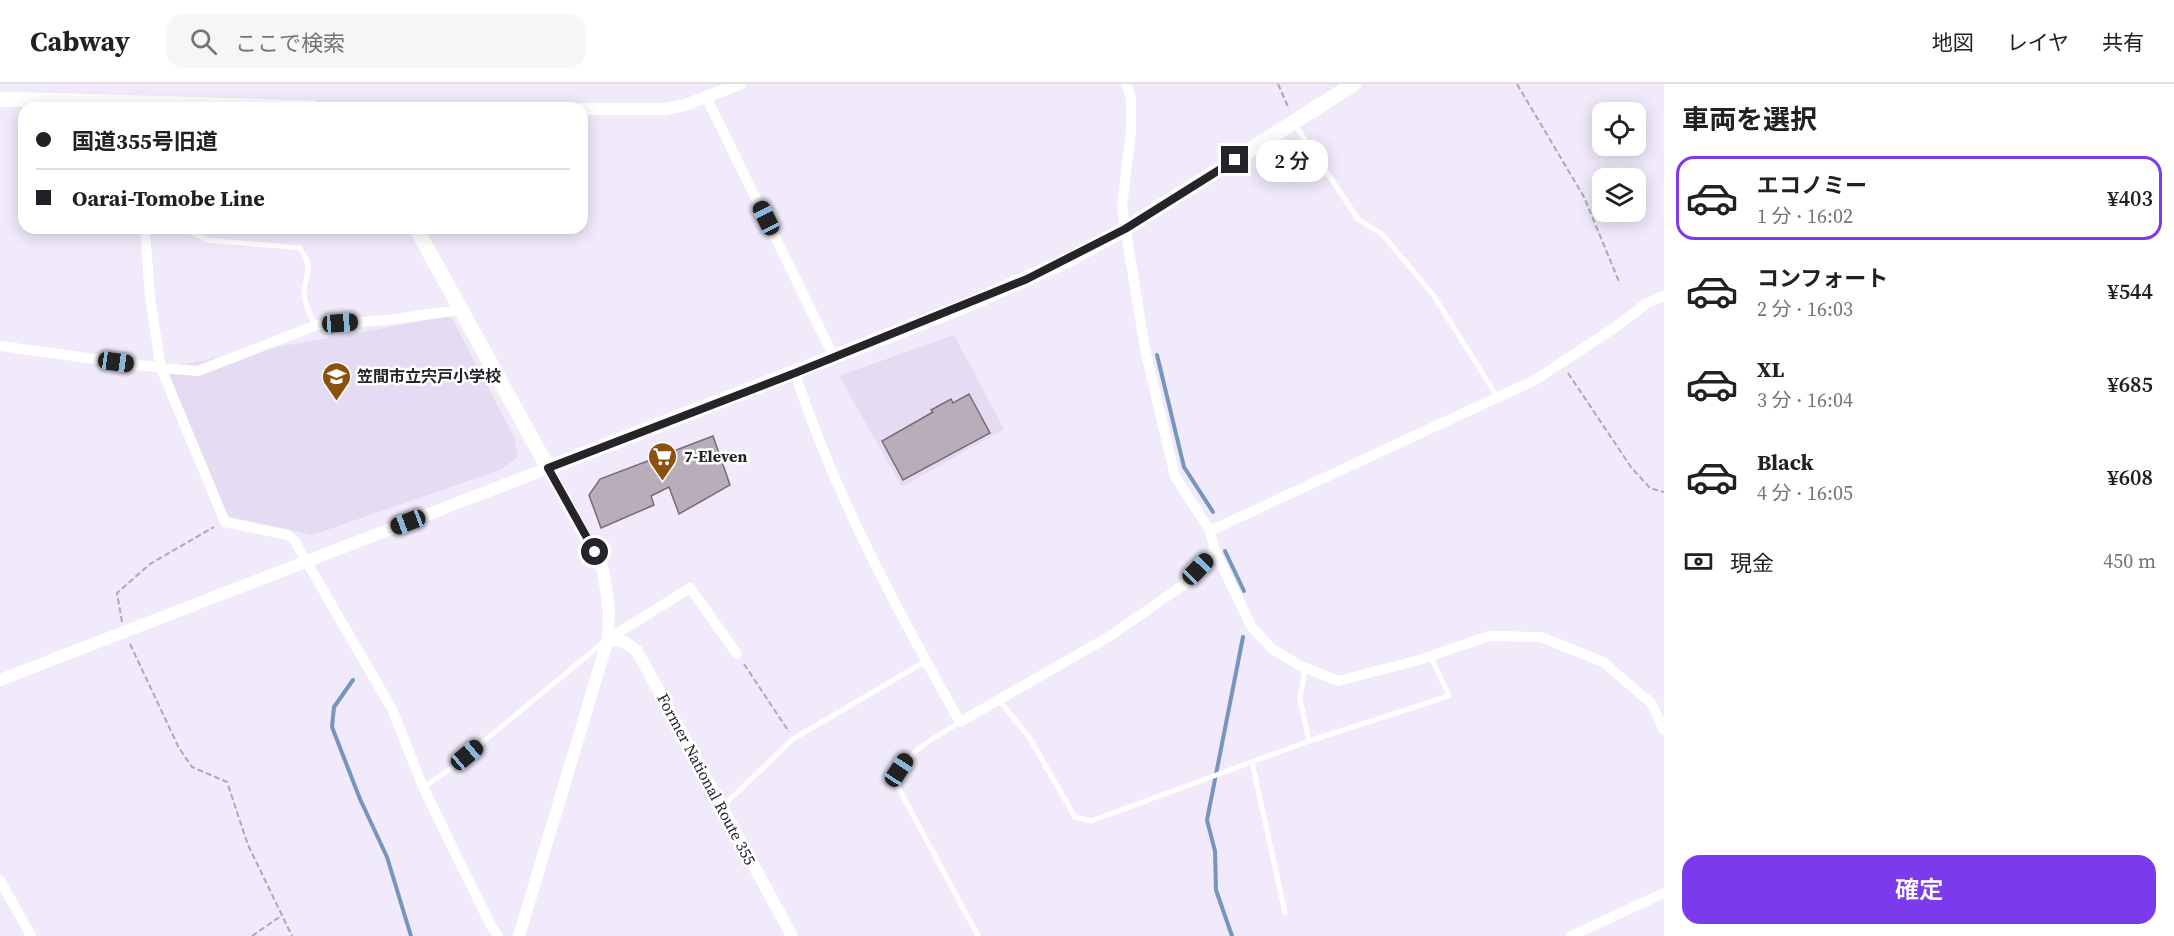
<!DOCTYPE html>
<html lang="ja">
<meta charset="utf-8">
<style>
:root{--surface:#fff;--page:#f6f6f6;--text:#202124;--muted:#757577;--line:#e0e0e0;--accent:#7c3aed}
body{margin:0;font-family:"Source Serif 4","Noto Sans JP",serif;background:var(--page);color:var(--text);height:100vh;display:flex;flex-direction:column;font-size:22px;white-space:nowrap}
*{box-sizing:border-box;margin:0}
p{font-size:20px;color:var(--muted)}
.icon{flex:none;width:33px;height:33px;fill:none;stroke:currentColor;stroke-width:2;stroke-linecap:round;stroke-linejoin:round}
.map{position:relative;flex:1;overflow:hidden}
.side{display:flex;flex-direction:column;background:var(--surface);width:510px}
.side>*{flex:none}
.top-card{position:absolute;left:18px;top:18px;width:570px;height:132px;border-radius:18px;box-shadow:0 3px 15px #0003;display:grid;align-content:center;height:132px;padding:0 18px;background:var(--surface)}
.tools{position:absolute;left:1592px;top:18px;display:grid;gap:12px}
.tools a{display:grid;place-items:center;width:54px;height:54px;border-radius:12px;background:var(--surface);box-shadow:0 3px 15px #0003;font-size:30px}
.end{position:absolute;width:27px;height:27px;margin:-14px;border:8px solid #262329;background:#fff;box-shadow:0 0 0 3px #fff}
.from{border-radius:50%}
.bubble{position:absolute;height:42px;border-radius:18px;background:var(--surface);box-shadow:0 3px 15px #0003;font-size:20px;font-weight:600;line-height:42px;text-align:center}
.car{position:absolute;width:18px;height:36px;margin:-18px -9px;border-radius:8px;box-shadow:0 0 4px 2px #0007;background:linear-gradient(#222 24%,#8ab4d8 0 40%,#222 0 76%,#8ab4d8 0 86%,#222 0)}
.top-card b{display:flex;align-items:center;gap:21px;height:57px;font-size:22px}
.top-card b+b{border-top:2px solid var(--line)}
.top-card i{width:15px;height:15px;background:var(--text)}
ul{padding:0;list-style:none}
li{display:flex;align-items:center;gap:18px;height:84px;margin:0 12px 9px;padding:0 6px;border:3px solid transparent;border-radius:18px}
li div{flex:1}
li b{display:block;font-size:22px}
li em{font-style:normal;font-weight:600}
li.on{border-color:var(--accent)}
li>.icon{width:54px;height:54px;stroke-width:1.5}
h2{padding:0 18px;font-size:27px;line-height:72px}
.pay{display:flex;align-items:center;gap:15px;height:66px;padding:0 18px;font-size:22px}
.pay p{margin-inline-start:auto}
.primary-button{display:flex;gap:12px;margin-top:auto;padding:12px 18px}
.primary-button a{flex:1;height:69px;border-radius:18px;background:var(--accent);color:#fff;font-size:24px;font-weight:600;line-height:69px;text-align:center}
header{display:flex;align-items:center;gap:36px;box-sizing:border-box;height:84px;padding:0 30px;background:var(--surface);border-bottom:2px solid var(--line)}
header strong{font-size:28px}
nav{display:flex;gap:33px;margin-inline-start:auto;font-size:21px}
.search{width:420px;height:54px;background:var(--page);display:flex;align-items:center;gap:15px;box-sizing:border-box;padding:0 21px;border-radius:18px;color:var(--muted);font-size:22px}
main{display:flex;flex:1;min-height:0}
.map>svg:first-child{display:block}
.built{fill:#e5dcf3}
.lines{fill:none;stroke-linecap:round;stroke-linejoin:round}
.stream{stroke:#7696be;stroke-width:4}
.building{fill:#baadba;stroke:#776b76;stroke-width:1.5}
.path{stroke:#ada8b4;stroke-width:2;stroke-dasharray:6 3;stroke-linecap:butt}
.service{stroke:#fff;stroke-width:5}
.minor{stroke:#fff;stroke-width:10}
.tertiary{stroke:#fff;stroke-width:12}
.primary{stroke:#fff;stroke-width:15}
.route{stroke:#262329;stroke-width:8}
.labels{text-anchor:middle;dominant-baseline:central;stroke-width:5;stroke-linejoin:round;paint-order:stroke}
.poi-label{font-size:16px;font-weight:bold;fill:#262329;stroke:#fff;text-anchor:start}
.street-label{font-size:16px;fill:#262329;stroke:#fff}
</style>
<header>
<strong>Cabway</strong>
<div class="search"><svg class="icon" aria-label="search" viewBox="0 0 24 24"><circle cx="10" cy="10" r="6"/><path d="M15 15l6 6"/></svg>ここで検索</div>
<nav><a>地図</a><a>レイヤ</a><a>共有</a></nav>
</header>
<main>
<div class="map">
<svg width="1664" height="852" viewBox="0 0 1664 852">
<rect width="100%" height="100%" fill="#f0eafa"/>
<g class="built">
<path d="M 451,232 L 514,353 L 518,373 L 500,386 L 312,451 L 222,431 L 161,284 Z"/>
<path d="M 954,251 L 1004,345 L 902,403 L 839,292 Z"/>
</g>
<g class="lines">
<g class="stream">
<path d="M 1157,271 L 1184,383 L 1213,428"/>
<path d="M 1225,467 L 1244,507"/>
<path d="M 353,596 L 334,623 L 332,643 L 360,715 L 387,773 L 411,852"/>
<path d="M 1232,852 L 1216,806 L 1215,767 L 1207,736 L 1243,553"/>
</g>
</g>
<g class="building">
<path d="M 969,310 L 990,349 L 903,396 L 882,357 L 933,328 L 931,326 L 951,315 L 953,319 Z"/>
<path d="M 713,352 L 730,401 L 679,430 L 669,403 L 651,412 L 654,421 L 601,444 L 589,411 L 600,395 Z"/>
</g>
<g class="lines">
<g class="path">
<path d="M 1278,0 L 1289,25"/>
<path d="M 1517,0 L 1584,113 L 1620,200"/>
<path d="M 1568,289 L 1631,383 L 1650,404 L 1664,408"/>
<path d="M 122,538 L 117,509 L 150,480 L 214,443"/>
<path d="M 130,560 L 179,664 L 192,683 L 227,698 L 248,761 L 292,852"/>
<path d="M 744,580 L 789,648"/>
<path d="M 252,852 L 281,832"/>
</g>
<g class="service">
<path d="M 1294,39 L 1358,135 L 1382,150 L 1434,212 L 1498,314"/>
<path d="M 152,144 L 189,147 L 207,156 L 300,164 C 316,188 304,188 304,210 C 304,219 312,233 315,242"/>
<path d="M 999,616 L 1029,653 L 1075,733 L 1091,737 L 1309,657 L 1300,615 L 1305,584"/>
<path d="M 960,638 C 932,657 900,667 898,703 L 978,852"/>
<path d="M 1309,657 L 1449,612 L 1431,573"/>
<path d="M 1252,678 L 1285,829"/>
<path d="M 423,703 L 449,686 L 605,557"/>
<path d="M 723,722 L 793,655 L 926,577"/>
</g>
<g class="minor">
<path d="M 1126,0 L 1131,14 L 1131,47 L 1122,123 L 1145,265 L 1175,392 L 1210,447 L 1537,295 L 1617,242 L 1647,219 L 1664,212"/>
<path d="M 707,15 L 834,273"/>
<path d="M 145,144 L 150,214 L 161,284 L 225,438 L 288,451 L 294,456 L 392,625 L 423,703 L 490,840 L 498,852"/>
<path d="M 0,262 L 161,284 L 198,287 L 317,241 L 387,236 L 460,226"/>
<path d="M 795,289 C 835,412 897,526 960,638 L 1110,552 L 1182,502 L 1215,467 L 1210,447"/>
<path d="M 1215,467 L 1251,542 L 1272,565 L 1301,582 L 1338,597 L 1419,576 L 1489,552 L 1541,553 L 1603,578 L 1651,619 L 1664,646"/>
<path d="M 608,555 L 690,504 L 737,570"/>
<path d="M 0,796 L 31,852"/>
<path d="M 1571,852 L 1664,809"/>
</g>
<g class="tertiary">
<path d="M 582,25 L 664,25 L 685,21 L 740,0"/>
<path d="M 608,555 L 624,558 L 637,567 L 792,852"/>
<path d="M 0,596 L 548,384 L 603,486 L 609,525 L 608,555 L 519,852"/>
</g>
<g class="primary">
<path d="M 0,15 L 313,24"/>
<path d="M 416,144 L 548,384 L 967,221 L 1068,176 L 1125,145 L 1354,0"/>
</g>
</g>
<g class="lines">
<path class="route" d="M 595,468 L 548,384 L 795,289 L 1027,195 L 1125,145 L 1235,76"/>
</g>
<defs>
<symbol id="school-pin" viewBox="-11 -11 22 30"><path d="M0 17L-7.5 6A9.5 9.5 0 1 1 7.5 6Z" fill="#8c510d" stroke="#fff"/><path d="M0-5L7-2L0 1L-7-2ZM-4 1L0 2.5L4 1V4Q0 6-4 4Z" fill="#fff"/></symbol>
<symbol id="supermarket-pin" viewBox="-11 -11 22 30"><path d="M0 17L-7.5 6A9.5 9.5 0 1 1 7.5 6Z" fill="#8c510d" stroke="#fff"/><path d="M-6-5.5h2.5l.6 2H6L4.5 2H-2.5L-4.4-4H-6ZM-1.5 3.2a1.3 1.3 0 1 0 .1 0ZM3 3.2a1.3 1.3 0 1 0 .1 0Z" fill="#fff"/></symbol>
</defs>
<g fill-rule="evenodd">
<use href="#school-pin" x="320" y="276" width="33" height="45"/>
<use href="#supermarket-pin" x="646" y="356" width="33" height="45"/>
</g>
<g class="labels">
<g class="poi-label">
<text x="357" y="292">笠間市立宍戸小学校</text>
<text x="684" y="372">7-Eleven</text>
</g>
<g class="street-label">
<text transform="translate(707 695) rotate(62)">Former National Route 355</text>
</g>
</g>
</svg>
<div class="tools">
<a><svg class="icon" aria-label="locate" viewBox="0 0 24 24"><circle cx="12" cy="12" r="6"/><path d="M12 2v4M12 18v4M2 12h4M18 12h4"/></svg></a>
<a><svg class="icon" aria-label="layers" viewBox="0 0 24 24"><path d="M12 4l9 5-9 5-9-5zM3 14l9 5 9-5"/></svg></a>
</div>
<i class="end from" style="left:595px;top:468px"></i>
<i class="end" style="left:1235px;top:76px"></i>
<div class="bubble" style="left:1256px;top:56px;width:72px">2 分</div>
<i class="car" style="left:766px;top:134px;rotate:334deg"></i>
<i class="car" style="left:340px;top:239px;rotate:86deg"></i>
<i class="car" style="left:116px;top:278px;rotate:98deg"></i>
<i class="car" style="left:408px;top:438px;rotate:249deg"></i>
<i class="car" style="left:1198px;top:485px;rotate:44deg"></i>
<i class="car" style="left:467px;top:671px;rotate:50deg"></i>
<i class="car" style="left:899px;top:686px;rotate:33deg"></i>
<div class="top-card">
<b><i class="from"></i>国道355号旧道</b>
<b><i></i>Oarai-Tomobe Line</b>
</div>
</div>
<section class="side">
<h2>車両を選択</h2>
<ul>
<li class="on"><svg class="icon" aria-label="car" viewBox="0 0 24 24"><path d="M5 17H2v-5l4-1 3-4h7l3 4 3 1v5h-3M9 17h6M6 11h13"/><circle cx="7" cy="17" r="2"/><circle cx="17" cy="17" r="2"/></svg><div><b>エコノミー</b><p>1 分 · 16:02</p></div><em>¥403</em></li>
<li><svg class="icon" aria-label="car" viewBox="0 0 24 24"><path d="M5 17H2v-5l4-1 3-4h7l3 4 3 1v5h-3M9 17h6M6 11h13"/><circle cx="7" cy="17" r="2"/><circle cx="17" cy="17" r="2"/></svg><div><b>コンフォート</b><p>2 分 · 16:03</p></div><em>¥544</em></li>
<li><svg class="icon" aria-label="car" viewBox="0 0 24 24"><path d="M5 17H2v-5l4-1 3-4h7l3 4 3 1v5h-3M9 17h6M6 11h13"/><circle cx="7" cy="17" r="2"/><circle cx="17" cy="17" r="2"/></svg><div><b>XL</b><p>3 分 · 16:04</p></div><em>¥685</em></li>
<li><svg class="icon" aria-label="car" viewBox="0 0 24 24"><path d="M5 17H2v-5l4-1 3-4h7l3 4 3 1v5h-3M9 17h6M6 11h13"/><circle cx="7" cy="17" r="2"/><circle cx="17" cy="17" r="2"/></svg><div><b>Black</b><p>4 分 · 16:05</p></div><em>¥608</em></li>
</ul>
<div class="pay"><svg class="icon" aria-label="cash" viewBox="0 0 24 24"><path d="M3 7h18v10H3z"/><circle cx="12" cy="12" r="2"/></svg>現金<p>450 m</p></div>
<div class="primary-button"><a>確定</a></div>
</section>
</main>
